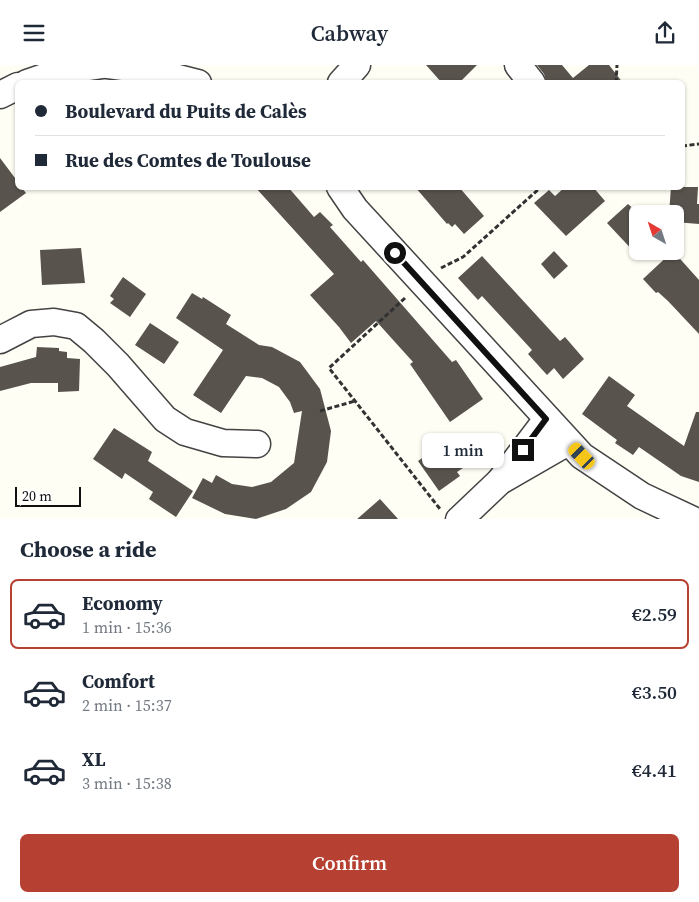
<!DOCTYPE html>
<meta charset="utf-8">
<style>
:root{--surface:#fff;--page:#f2f2f3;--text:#1f2937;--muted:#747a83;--line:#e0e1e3;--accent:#b64032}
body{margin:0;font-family:"Source Serif 4",serif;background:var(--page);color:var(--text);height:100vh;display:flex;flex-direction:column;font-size:19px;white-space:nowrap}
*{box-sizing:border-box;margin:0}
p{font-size:16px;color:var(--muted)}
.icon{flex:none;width:28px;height:28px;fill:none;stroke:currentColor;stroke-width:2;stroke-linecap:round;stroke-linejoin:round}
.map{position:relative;height:454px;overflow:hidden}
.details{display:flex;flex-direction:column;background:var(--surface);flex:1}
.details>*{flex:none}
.top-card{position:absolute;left:15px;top:15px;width:670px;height:110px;border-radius:8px;box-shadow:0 1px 4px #0004;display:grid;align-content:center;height:110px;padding:0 20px;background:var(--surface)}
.needle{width:32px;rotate:321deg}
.buttons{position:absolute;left:629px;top:140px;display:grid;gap:10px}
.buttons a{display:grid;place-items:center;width:55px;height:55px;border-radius:8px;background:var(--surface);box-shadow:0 1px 4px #0004;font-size:25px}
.scale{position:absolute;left:15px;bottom:12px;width:66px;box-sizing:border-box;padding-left:5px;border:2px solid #101010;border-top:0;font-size:14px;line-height:18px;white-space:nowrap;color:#101010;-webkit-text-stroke:4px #fff;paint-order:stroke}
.end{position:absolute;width:22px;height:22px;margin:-11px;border:6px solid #101010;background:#fff;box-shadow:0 0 0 2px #fff}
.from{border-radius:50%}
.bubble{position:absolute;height:35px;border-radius:8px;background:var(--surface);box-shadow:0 1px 4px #0004;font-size:16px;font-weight:600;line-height:35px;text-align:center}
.car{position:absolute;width:15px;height:30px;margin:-15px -8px;border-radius:6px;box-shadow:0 0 4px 1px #0007;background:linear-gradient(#f5c518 24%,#345 0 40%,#f5c518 0 76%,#345 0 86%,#f5c518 0)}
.top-card b{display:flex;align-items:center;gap:18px;height:48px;font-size:19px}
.top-card b+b{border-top:1px solid var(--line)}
.top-card i{width:12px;height:12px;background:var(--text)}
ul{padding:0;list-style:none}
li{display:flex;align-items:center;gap:15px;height:70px;margin:0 10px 8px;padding:0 10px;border:2px solid transparent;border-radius:8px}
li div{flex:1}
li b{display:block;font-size:19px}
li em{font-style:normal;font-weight:600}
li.selected{border-color:var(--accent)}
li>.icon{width:45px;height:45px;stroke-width:1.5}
h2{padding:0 20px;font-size:22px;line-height:60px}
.button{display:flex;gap:10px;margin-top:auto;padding:10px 20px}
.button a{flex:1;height:58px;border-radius:8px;background:var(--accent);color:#fff;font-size:20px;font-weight:600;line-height:58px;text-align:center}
header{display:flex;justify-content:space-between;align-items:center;height:65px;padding:0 20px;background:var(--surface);font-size:22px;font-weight:600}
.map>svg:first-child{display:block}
.building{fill:#58534d}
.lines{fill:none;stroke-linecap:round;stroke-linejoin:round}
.minor-casing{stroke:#434343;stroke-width:29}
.path{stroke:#323232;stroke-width:3;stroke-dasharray:5 2.5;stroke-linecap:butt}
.minor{stroke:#fff;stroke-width:26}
.route{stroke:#101010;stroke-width:6}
</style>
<header><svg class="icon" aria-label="menu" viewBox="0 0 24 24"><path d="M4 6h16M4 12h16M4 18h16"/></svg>Cabway<svg class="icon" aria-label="share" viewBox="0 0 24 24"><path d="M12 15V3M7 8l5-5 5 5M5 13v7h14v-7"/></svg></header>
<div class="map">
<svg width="699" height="455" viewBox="0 0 699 455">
<rect width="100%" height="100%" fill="#fefef4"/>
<g class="building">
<path d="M 426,0 L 477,0 L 459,18 L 442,18 Z"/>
<path d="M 537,0 L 562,0 L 573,13 L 589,0 L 609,0 L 623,18 L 547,18 L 544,9 Z"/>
<path d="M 0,93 L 18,117 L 18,122 L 21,122 L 26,128 L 0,147 Z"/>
<path d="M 255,122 L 288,122 L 314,152 L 320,147 L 333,160 L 330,162 L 361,197 L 363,195 L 452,297 L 456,295 L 483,334 L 450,357 L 410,299 L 413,297 L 376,256 L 351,278 L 339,262 L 310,230 L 334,209 Z"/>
<path d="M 415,122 L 459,122 L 484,151 L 464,169 L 455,159 L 452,162 L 448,158 L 447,159 Z"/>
<path d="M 565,122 L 593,122 L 605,136 L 566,171 L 534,138 L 549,125 L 555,131 Z"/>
<path d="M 671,122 L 698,122 L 697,139 L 699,139 L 699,159 L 675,157 L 675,149 L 669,149 Z"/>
<path d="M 628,139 L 638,148 L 638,191 L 607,158 Z"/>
<path d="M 81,183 L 85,218 L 42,220 L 40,185 Z"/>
<path d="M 554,186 L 568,201 L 554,214 L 541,199 Z"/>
<path d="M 673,186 L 699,215 L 699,269 L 668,236 L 658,227 L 656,228 L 643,214 Z"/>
<path d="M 482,191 L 560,276 L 565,272 L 584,294 L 563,314 L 554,303 L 547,310 L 528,289 L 532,285 L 494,244 L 482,231 L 478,235 L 458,213 Z"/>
<path d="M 123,212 L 146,229 L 130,252 L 110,238 L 114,234 L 110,231 Z"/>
<path d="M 192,228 L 202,234 L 203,232 L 231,250 L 226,259 L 259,280 L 272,282 L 300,297 L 320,324 L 331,366 L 327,397 L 311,427 L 286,444 L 256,454 L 225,449 L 192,433 L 203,413 L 212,418 L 216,410 L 232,419 L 252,422 L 271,417 L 294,398 L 302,346 L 294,348 L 290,337 L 279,322 L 262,313 L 246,311 L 221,348 L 193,330 L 223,285 L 176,253 Z"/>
<path d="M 150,258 L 179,277 L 164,299 L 135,280 Z"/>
<path d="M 37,282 L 59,283 L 59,286 L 67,287 L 67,293 L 80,294 L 79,326 L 58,327 L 58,318 L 31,318 L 0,326 L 0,302 L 36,292 Z"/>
<path d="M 609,311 L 635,330 L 627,341 L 684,381 L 696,347 L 699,347 L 699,417 L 681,411 L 639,382 L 633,390 L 615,378 L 617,375 L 582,349 Z"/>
<path d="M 114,363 L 152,387 L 148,396 L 193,426 L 176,452 L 149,434 L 153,427 L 125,408 L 122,414 L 93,394 Z"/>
<path d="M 451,373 L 469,399 L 457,407 L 460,411 L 439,426 L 418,396 Z"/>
<path d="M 380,434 L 399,455 L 356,455 Z"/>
</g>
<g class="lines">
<defs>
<g id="minor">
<path d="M 108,0 L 146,5 L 198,18"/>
<path d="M 518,0 L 532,18"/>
<path d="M 27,18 L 62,6 L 103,0"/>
<path d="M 341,18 L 357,0"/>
<path d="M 0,30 L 18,21"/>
<path d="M 340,122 L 355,144 L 582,391 L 642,431 L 693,455"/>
<path d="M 0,275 L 31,259 L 54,257 L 76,261 L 94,276 L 118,300 L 165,354 L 185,367 L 223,378 L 257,379"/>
<path d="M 547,354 L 500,416 L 568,377"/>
<path d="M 459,455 L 500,416"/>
</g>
</defs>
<use href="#minor" class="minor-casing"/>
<g class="path">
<path d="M 616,18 L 617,0"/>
<path d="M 682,81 L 699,79"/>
<path d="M 441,203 L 463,192 L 541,122"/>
<path d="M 405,233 L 329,303 L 440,444"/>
<path d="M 320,346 L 355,336"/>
</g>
<use href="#minor" class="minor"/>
</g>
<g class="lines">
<path class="route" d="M 395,188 L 546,354 L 523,385"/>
</g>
</svg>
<div class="buttons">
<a><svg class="needle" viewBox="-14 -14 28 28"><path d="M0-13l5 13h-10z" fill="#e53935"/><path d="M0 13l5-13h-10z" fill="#747a83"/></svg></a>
</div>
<div class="scale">20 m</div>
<i class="end from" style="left:395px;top:188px"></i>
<i class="end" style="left:523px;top:385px"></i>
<div class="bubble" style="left:422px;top:368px;width:82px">1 min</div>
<i class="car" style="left:582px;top:391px;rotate:316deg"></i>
<div class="top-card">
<b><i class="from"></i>Boulevard du Puits de Calès</b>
<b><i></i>Rue des Comtes de Toulouse</b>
</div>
</div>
<section class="details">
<h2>Choose a ride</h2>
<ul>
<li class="selected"><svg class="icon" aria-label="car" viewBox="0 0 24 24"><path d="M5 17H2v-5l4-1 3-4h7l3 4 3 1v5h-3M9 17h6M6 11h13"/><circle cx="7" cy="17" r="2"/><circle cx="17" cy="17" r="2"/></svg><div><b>Economy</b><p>1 min · 15:36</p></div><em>€2.59</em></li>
<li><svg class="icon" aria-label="car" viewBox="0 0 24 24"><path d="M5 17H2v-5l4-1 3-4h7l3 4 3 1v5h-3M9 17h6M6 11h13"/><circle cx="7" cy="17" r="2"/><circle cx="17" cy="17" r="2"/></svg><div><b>Comfort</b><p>2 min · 15:37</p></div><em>€3.50</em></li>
<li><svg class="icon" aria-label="car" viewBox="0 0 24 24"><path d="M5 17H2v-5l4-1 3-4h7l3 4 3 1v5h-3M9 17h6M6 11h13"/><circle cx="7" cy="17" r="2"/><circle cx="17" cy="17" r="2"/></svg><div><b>XL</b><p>3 min · 15:38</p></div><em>€4.41</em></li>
</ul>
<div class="button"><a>Confirm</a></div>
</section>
